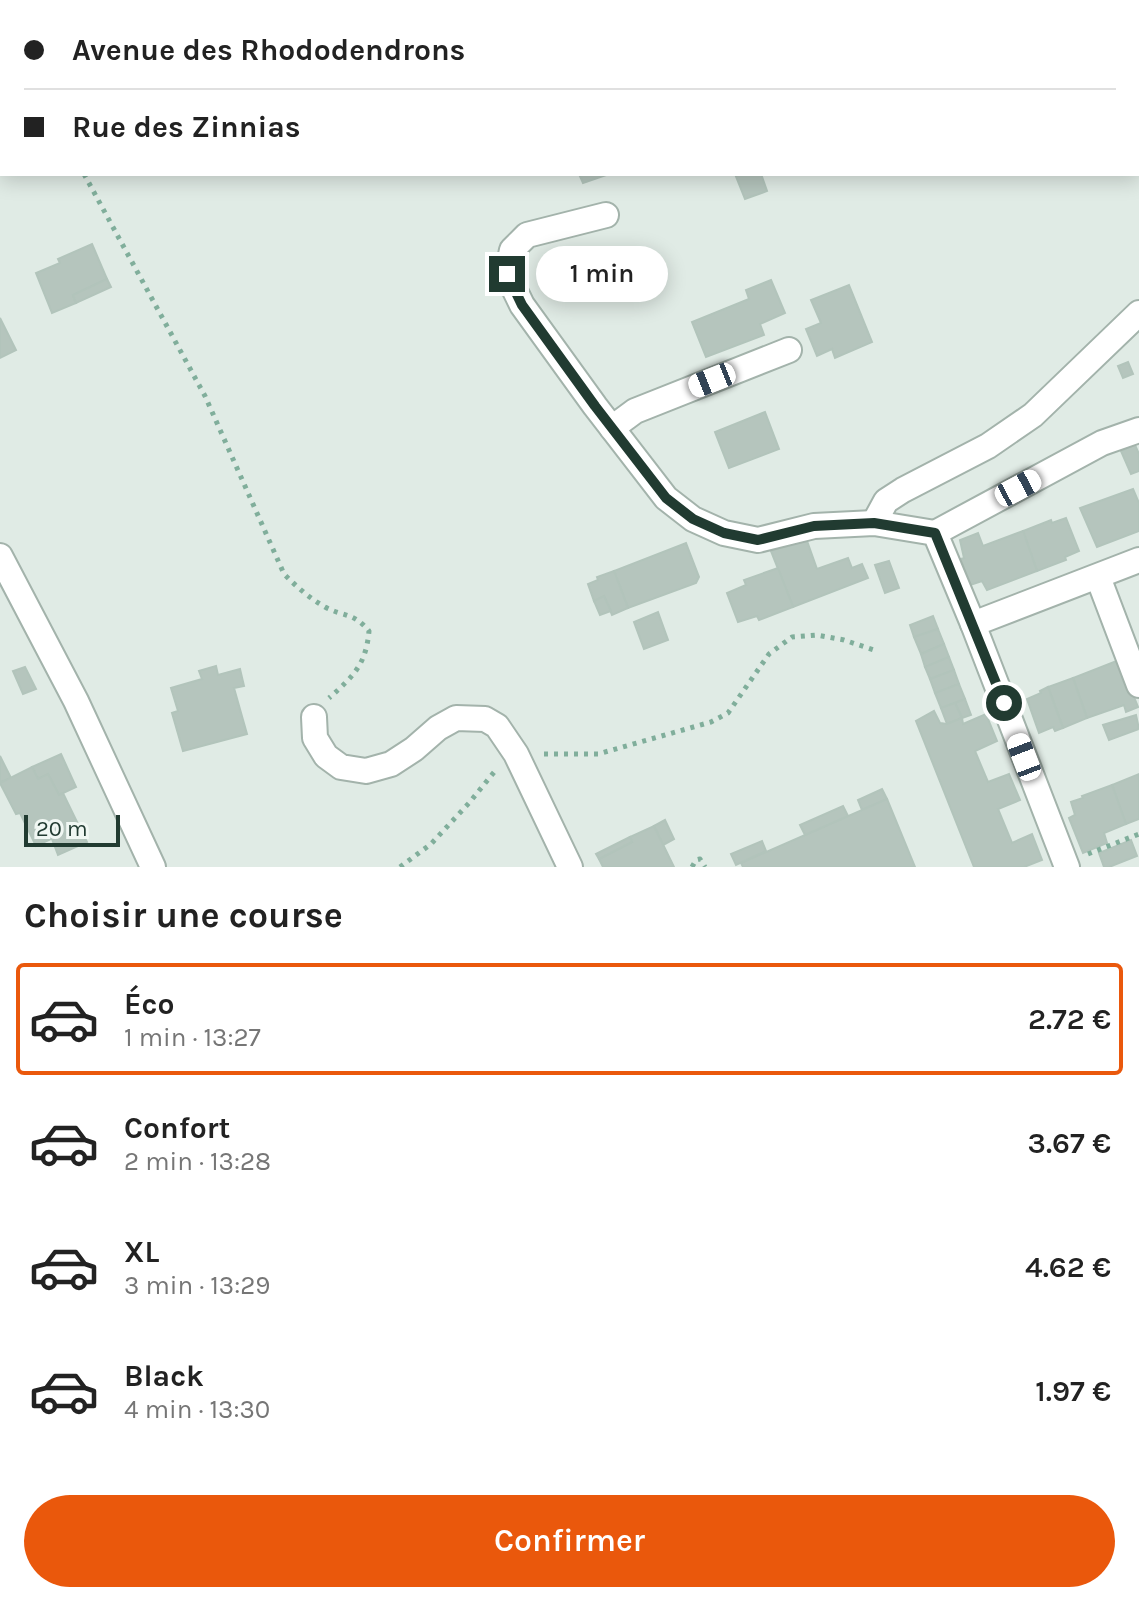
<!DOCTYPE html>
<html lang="fr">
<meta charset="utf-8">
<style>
:root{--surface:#fff;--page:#f6f6f6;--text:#222;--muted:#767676;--line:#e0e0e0;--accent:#ea580c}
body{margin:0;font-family:Karla,sans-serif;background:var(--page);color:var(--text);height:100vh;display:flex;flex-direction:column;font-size:30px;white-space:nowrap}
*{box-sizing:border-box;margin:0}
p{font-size:26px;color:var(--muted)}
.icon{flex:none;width:44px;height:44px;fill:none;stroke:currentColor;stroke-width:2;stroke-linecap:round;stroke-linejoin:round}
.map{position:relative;height:867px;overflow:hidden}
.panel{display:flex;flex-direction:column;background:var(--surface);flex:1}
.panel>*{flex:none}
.banner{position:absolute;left:0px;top:0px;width:1140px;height:176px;box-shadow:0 4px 20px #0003;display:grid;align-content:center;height:176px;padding:0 24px;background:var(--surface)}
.scale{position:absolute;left:24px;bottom:20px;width:96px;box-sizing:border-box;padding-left:8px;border:4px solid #213b31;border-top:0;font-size:22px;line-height:28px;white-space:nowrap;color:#213b31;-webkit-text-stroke:6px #f0f7f3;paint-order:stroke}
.end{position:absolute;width:36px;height:36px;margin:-18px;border:10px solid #213b31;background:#fff;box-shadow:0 0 0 4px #fff}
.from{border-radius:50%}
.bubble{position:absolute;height:56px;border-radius:28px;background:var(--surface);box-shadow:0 4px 20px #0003;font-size:26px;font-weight:600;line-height:56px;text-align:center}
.car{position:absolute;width:24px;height:48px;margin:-24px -12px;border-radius:10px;box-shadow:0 0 6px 2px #0007;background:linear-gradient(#fff 24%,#345 0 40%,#fff 0 76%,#345 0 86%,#fff 0)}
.banner b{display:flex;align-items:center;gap:28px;height:76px;font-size:30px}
.banner b+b{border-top:2px solid var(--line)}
.banner i{width:20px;height:20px;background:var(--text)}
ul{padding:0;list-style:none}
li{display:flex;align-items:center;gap:24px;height:112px;margin:0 16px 12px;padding:0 8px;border:4px solid transparent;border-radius:8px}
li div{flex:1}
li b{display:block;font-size:30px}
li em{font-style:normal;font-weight:600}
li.active{border-color:var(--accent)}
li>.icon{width:72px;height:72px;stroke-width:1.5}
h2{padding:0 24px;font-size:36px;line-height:96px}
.primary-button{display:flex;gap:16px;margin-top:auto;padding:16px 24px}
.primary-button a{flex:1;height:92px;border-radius:48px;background:var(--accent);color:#fff;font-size:32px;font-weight:600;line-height:92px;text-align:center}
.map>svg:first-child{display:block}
.building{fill:#b5c5bd;stroke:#b2c4bb;stroke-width:2}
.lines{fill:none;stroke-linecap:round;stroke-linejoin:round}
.street-casing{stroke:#a3b3ab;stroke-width:28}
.path{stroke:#80ae9b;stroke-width:5;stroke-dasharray:4 6;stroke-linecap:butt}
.street{stroke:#fff;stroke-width:24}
.route{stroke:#213b31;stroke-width:10}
</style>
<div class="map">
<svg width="1139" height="867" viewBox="0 0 1139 867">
<rect width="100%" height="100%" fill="#e0ebe5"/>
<g class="building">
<path d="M 579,174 L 609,174 L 583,183 Z"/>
<path d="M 735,174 L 761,174 L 767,191 L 745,199 Z"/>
<path d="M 92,244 L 107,279 L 73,295 L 76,303 L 52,313 L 36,273 L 60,263 L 58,259 Z"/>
<path d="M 107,279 L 111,287 L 76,303 L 73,295 Z"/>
<path d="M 771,280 L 785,313 L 760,324 L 764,335 L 706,357 L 692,322 L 749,299 L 746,290 Z"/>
<path d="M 849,285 L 872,342 L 835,358 L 832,349 L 817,356 L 806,329 L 821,323 L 811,300 Z"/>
<path d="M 0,318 L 16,350 L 0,358 Z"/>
<path d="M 1128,362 L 1133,374 L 1123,378 L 1118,366 Z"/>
<path d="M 765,412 L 779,449 L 729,468 L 715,432 Z"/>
<path d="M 1135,445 L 1139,454 L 1139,471 L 1131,474 L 1121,451 Z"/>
<path d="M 1133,489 L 1139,503 L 1139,531 L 1097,547 L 1080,508 Z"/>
<path d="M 1066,518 L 1079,551 L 1065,557 L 1066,560 L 1037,571 L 1023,531 L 1051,520 L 1052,523 Z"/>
<path d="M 1023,531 L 1037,571 L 987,590 L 982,581 L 970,585 L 961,559 L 964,558 L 960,540 L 978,533 L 983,546 Z"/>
<path d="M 806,538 L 817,569 L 848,558 L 852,568 L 862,564 L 868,578 L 793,607 L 771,551 Z"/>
<path d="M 686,543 L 699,577 L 696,583 L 628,608 L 614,571 Z"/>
<path d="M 889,561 L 899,588 L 885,593 L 875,565 Z"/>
<path d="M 778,568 L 793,607 L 759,620 L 757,616 L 738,622 L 727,593 L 746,585 L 744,580 Z"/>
<path d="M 614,571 L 628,608 L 612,615 L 604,596 L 594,601 L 588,584 L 598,580 L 597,577 Z"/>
<path d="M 604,596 L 611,611 L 600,615 L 594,601 Z"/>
<path d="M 658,612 L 668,640 L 644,649 L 634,622 Z"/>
<path d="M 933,616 L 938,629 L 914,637 L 910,625 Z"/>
<path d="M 938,629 L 944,644 L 921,654 L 914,637 Z"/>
<path d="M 944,644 L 949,657 L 925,667 L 921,654 Z"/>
<path d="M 949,657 L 954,670 L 930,679 L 925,667 Z"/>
<path d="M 1119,660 L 1138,707 L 1126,712 L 1124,705 L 1087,718 L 1073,678 Z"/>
<path d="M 216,666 L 218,675 L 240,669 L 244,686 L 234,688 L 247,734 L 183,751 L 172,713 L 178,711 L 171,688 L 202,679 L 199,671 Z"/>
<path d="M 25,667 L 36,689 L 23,694 L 13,671 Z"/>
<path d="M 954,670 L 959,684 L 935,693 L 930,679 Z"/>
<path d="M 1073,678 L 1087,718 L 1063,728 L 1048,687 Z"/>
<path d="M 959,684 L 965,699 L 941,708 L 935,693 Z"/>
<path d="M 1048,687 L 1063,728 L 1055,731 L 1053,727 L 1039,733 L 1027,699 L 1041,693 L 1040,691 Z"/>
<path d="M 965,699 L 971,715 L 962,718 L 955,703 Z"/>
<path d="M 955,703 L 962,718 L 947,724 L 941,708 Z"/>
<path d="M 934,711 L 940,723 L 947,724 L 962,718 L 963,724 L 986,714 L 997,741 L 975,751 L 988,782 L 1009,774 L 1020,800 L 998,809 L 1012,843 L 1032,834 L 1042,860 L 1024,867 L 974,867 L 916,721 Z"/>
<path d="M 1136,715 L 1139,729 L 1109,740 L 1103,725 Z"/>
<path d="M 61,754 L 76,787 L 59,795 L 48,774 L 38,779 L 32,767 Z"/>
<path d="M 0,756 L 11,778 L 0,782 Z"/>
<path d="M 32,767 L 38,779 L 48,774 L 59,795 L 63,793 L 79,826 L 36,846 L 20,813 L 16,814 L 0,783 Z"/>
<path d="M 1139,774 L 1139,819 L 1126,824 L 1112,785 Z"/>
<path d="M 1112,785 L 1126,824 L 1104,833 L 1107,843 L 1083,853 L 1069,818 L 1075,815 L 1071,802 L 1083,798 L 1082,796 Z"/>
<path d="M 882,789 L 887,799 L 862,810 L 858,800 Z"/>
<path d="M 887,799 L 915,867 L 743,867 L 741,863 Z"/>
<path d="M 843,806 L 848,816 L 805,835 L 800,825 Z"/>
<path d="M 665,820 L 674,839 L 663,845 L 654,826 Z"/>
<path d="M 79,826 L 87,842 L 58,855 L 52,839 Z"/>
<path d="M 654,826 L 674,867 L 603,867 L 599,859 L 632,842 L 630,837 Z"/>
<path d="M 630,837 L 632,842 L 599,859 L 596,854 Z"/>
<path d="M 1131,840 L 1137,856 L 1109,867 L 1104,867 L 1099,853 Z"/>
<path d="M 762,841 L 766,851 L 736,865 L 731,854 Z"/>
</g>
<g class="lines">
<defs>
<g id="street">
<path d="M 606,215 L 527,235 L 512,250 L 507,274 L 522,305 L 595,406 L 666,498 L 693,519 L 724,533 L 758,540 L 814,526 L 874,523 L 935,533 L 973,624"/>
<path d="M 612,428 L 635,411 L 789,350"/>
<path d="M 874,523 L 886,501 L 903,490 L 988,446 L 1033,415 L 1139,313"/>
<path d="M 935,533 L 1102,443 L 1139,430"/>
<path d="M 0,556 L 76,701 L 153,867"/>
<path d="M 1098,577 L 1139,685"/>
<path d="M 314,717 L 315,738 L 326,756 L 341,767 L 366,771 L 391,764 L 414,749 L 438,728 L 456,718 L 485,719 L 497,726 L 516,754 L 570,867"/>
<path d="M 1067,867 L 973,624 L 1139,560"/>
</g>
</defs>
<use href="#street" class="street-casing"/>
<g class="path">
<path d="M 0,9 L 2,12"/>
<path d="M 84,174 L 205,396 L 284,574 C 296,586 309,598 325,607 C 344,617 353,612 369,631 C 366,664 354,676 329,698"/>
<path d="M 544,754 L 598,754 L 711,722 L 728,713 L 769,654 L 792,637 L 817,635 L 844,640 L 877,651"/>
<path d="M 1088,854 L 1139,834"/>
<path d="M 400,867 L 431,844 L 469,803 L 495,771"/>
<path d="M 692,867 L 696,860 L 700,859 L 705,867"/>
</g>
<use href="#street" class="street"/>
</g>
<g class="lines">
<path class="route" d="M 507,274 L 522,305 L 595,406 L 666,498 L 693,519 L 724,533 L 758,540 L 814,526 L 874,523 L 935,533 L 1004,703"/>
</g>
</svg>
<div class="scale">20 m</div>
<i class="end from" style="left:1004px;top:703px"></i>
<i class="end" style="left:507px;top:274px"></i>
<div class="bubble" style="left:536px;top:246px;width:132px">1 min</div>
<i class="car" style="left:712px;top:380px;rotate:248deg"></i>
<i class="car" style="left:1018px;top:488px;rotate:62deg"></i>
<i class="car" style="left:1024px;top:757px;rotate:339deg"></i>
<div class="banner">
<b><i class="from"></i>Avenue des Rhododendrons</b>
<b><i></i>Rue des Zinnias</b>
</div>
</div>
<section class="panel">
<h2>Choisir une course</h2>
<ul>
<li class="active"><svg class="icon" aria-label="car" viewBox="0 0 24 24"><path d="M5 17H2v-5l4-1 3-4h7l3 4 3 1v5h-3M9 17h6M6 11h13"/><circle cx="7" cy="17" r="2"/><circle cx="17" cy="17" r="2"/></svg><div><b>Éco</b><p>1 min · 13:27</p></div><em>2.72 €</em></li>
<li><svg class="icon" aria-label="car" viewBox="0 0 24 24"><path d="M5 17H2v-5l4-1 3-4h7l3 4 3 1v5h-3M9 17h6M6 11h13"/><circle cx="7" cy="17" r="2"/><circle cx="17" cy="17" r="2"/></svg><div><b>Confort</b><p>2 min · 13:28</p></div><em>3.67 €</em></li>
<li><svg class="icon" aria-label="car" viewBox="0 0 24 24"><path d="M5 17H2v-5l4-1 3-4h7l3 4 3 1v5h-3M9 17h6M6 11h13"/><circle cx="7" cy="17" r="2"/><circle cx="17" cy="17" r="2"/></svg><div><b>XL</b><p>3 min · 13:29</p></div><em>4.62 €</em></li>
<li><svg class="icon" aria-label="car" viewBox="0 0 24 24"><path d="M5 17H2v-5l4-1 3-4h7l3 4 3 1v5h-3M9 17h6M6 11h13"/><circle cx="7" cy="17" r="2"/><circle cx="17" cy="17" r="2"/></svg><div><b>Black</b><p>4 min · 13:30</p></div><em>1.97 €</em></li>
</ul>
<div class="primary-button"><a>Confirmer</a></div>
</section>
